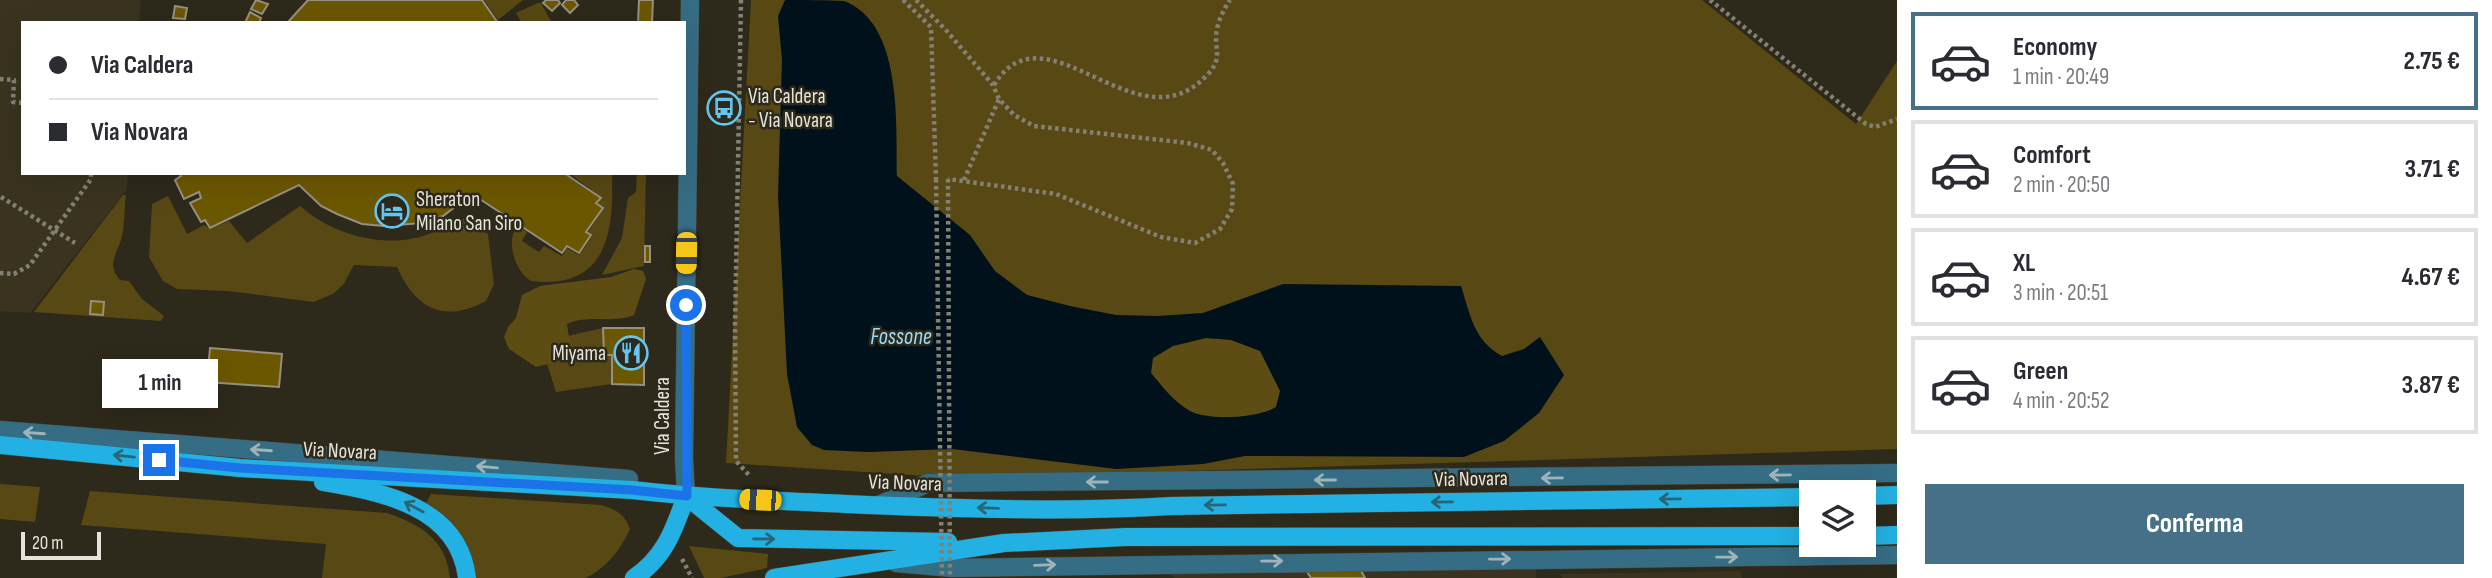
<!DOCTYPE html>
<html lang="it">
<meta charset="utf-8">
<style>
:root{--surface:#fff;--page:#f2f2f3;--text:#2b2b33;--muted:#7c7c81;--line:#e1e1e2;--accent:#457087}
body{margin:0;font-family:"Sofia Sans Condensed",sans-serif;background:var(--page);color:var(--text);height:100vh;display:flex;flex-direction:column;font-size:26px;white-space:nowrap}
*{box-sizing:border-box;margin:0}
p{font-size:23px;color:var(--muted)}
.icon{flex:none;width:38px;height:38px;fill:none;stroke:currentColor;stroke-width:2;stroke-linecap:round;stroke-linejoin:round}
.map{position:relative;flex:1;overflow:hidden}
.details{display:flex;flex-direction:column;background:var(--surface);width:595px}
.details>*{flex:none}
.guide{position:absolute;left:21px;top:21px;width:665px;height:154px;border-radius:0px;box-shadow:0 7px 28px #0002;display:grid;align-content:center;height:154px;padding:0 28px;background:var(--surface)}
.buttons{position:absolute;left:1799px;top:480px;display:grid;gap:14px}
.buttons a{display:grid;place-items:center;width:77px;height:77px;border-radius:0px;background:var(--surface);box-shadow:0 7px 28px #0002;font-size:35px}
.scale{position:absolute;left:21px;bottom:18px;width:80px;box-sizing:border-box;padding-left:7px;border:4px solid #e5e3da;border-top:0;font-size:19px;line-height:24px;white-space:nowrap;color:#e5e3da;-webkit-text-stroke:5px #2d291b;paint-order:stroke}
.end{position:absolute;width:32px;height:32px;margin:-16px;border:9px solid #1a73e8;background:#fff;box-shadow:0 0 0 4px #fff}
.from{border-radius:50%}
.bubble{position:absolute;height:49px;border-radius:0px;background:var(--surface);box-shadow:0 7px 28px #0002;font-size:23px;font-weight:700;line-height:49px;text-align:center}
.car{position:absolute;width:21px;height:42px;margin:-21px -10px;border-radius:9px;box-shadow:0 0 5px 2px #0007;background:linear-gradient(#f5c518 24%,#345 0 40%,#f5c518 0 76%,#345 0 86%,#f5c518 0)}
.guide b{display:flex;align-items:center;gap:24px;height:66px;font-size:26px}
.guide b+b{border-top:2px solid var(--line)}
.guide i{width:18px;height:18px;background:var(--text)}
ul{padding:12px 0 0;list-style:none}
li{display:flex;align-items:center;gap:21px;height:98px;margin:0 14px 10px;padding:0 14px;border:4px solid var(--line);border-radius:0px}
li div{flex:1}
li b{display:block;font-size:26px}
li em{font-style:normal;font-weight:700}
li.selected{border-color:var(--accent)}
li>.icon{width:63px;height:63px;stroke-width:1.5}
.primary-button{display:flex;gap:14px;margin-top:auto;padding:14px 28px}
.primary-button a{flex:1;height:80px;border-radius:0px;background:var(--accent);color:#fff;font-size:28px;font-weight:700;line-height:80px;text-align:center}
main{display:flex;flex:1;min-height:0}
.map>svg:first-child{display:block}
.built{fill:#3a3320}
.green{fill:#584813}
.forest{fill:#5d4d14}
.water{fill:#00111b;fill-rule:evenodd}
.building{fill:#6c5701;stroke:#959080;stroke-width:2}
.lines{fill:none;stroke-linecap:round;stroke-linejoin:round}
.minor-casing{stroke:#4a473a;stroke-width:19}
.major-casing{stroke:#4a473a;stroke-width:19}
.path{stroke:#838074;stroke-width:4.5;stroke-dasharray:3.5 3.5;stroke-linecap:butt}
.minor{stroke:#356d85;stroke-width:18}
.major{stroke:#22b1e2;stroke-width:18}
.path-bridge{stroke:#838074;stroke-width:4.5;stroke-dasharray:3.5 3.5;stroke-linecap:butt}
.oneway{stroke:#9fb4b8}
.oneway2{stroke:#286675}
.route{stroke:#1a73e8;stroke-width:9}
.labels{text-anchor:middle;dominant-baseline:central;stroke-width:5;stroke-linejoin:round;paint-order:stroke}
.poi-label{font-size:21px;fill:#e5e3da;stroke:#2d291b;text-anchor:start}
.street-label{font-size:21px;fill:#e5e3da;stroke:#2d291b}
.water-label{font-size:23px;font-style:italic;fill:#9bdaf6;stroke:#2d291b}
</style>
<main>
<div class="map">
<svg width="1897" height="578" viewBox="0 0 1897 578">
<rect width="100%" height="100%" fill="#2d291b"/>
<g class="built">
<path d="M 0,0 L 141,0 L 139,23 L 23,23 L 23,173 L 128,173 L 127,189 L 30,313 L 0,311 Z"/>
<path d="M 1163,567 L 1536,567 L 1536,578 L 1174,578 Z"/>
<path d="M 1741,571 L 1742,578 L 1562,578 L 1561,574 Z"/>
</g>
<g class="green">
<path d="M 484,0 L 523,0 L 498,20 Z"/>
<path d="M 751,0 L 1702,0 L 1856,124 L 1897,61 L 1897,449 L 956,478 L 726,463 Z"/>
<path d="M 538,3 L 541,3 L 552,23 L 522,23 L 516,13 Z"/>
<path d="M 569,173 L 612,173 C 614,233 607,290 531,281 C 514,270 506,242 517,225 L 527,232 L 522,241 L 539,252 L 544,246 L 562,256 L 567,248 L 579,255 L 593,235 L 588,232 L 604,208 L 598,203 L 601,197 Z"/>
<path d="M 637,173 L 646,173 L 644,266 L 602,275 L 622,238 L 628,198 L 636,192 Z"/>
<path d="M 123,195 L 126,195 C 124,209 125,227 121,240 C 116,255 107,265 120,280 L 129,281 L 142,299 L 164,316 L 161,321 L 34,312 Z"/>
<path d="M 168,196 L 187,234 L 204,225 L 210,229 L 229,221 L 247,243 L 300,206 C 333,235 385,250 429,234 C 440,230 452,221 464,219 L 488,234 L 494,284 L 486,301 C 443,324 415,308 397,267 L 354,265 L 343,285 L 333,294 L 313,302 L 228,291 L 177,289 L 163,281 L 149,257 L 152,204 Z"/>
<path d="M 603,328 L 604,355 L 612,355 L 612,384 L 556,392 L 540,342 Z"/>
<path d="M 0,484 L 40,487 L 35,522 L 0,519 Z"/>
<path d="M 90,491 L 387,513 C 421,525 446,539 450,578 L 322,578 L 326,544 L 81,525 Z"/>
<path d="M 431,494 L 601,505 C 615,509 625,514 630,529 C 621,549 606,569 585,578 L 470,578 C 460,542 458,526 426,503 Z"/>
<path d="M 689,546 L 768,554 L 767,568 L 721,578 L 704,578 Z"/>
</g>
<g class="forest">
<path d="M 634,269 L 643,271 L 646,279 L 634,315 C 612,324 589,314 567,324 L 570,344 L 556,362 L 536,367 L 509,349 L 504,337 L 508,327 L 516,318 L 522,295 L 540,286 L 611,277 Z"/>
<path d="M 1206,338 L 1231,340 L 1260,351 L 1280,391 L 1276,407 C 1259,418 1209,421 1190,411 C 1175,403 1162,386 1151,373 L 1153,358 L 1173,346 Z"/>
</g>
<path class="water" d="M 785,0 C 801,0 828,0 844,1 C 903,23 896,125 897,176 L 970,235 L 995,271 L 1027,295 L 1070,306 L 1116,315 L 1157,316 L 1203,313 L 1283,284 L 1461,286 C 1470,314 1474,341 1502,356 L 1524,349 L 1540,337 L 1564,375 L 1539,413 L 1504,441 L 1464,457 L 1245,456 L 1203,464 L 1116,469 L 952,449 L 868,452 L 824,450 L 812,445 L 797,427 L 787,374 L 778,195 L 782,60 L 778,16 ZM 1206,338 L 1231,340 L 1260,351 L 1280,391 L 1276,407 C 1259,418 1208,421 1190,411 C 1175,403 1162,386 1151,373 L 1153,358 L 1173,346 Z"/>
<g class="building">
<path d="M 256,0 L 268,4 L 262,14 L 251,9 Z"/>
<path d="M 308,0 L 482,0 L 498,23 L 287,23 Z"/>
<path d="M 546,0 L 558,0 L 560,3 L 552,11 L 543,3 Z"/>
<path d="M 566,0 L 574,0 L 578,5 L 570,13 L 562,5 Z"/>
<path d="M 639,0 L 653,0 L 652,23 L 638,23 Z"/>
<path d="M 175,6 L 187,8 L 185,19 L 173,18 Z"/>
<path d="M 250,12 L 261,18 L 259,23 L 245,23 Z"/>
<rect x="721" y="103" width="6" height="16"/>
<path d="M 179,173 L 564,173 L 601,198 L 596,203 L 603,208 L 586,232 L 591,235 L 579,253 L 567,246 L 562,253 L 472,194 L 443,216 L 422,223 L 384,226 L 362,224 L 337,214 L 321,206 L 299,185 L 210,228 L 205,220 L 201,222 L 190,203 L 201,198 L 199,192 L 184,199 L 175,180 L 181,176 Z"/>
<rect x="645" y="246" width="5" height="16"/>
<path d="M 91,301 L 104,302 L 103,315 L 90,314 Z"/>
<path d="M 603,328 L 644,328 L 644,385 L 612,384 L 612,355 L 604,355 Z"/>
<path d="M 210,348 L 282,354 L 279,387 L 207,382 Z"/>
<path d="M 1304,567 L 1359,567 L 1365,578 L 1311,578 Z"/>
</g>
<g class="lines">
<defs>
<g id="minor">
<path d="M 0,430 L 629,479"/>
<path d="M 686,496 L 684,458 L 690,0"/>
<path d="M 879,505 L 928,483 L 1897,473"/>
<path d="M 896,563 L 952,568 L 1897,555"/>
</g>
<g id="major">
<path d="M 0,445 L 240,468 L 632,490 C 710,499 788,501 867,505 C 969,509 1070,512 1172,506 L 1811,497"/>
<path d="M 323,482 C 381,492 459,506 467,578"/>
<path d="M 686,496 L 738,538 L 948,542"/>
<path d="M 1864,496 L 1897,495"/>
<path d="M 1864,536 L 1897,535"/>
<path d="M 634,578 C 665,557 674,530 686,496"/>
<path d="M 774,578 L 1004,543 L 1125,537 L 1811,536"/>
</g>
</defs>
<use href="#minor" class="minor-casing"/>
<use href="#major" class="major-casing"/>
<g class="path">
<path d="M 741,0 L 735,327 L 736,461 L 750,476"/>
<path d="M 903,0 L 931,27 L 936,179"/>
<path d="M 916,0 L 945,29 L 993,85 L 999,99 L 1014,115 L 1034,126 L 1188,143 L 1212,150 L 1223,163 L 1233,184 L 1232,209 L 1220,229 L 1195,243 L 1161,237 L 1056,194 L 948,179"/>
<path d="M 1710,0 L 1866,124 L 1875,127 L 1897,119"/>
<path d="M 0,79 L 14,80 L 13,102 L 23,103"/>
<path d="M 994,85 C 1046,0 1138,152 1208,74 C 1224,57 1213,48 1217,29 C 1219,19 1224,9 1230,0"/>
<path d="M 964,180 L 999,99"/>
<path d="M 1,197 L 75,243"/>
<path d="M 0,273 L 14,274 L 30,265 L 91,179 L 91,173"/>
<path d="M 682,559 L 692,578"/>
</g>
<use href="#minor" class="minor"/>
<use href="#major" class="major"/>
<g class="path-bridge">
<path d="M 936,179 L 942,578"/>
<path d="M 948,179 L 950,578"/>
</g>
</g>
<defs><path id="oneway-shaft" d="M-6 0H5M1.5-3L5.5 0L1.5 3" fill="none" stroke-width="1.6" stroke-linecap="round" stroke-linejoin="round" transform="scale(1.75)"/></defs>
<g class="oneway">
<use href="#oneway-shaft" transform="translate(34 433) rotate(-176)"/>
<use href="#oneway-shaft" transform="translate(261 450) rotate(-176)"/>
<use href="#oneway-shaft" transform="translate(487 467) rotate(-175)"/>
<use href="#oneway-shaft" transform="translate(1780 475) rotate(179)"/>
<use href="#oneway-shaft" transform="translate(1552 478) rotate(179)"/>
<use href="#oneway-shaft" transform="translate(1325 480) rotate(180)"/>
<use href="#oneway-shaft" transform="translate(1097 482) rotate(180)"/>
<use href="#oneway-shaft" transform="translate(1727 557) rotate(-1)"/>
<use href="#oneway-shaft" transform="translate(1500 559) rotate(-1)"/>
<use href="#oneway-shaft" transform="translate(1272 561) rotate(-1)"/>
<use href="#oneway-shaft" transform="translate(1045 565) rotate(-2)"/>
</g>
<g class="oneway2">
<use href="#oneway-shaft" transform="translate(124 456) rotate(-174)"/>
<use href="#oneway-shaft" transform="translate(1670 499) rotate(179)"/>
<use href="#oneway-shaft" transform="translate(1442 502) rotate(179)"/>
<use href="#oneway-shaft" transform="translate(1215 505) rotate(179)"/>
<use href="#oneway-shaft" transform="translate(414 507) rotate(-152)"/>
<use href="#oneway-shaft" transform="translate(988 508) rotate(-178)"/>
<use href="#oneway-shaft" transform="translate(764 539) rotate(1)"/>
</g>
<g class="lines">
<path class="route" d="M 159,460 L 240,468 L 632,490 L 687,496 L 686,305"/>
</g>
<defs>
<symbol id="bus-ring" viewBox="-11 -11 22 22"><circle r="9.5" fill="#2d291b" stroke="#64c5ee" stroke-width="1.5"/><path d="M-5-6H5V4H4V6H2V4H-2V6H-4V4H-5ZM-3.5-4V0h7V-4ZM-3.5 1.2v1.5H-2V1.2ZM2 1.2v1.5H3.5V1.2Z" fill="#64c5ee"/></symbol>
<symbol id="hotel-ring" viewBox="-11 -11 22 22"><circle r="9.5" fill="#2d291b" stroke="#64c5ee" stroke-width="1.5"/><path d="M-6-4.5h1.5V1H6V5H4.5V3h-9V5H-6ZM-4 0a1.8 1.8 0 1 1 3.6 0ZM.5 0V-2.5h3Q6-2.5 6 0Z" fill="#64c5ee"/></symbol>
<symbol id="restaurant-ring" viewBox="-11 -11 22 22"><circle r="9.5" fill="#2d291b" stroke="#64c5ee" stroke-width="1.5"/><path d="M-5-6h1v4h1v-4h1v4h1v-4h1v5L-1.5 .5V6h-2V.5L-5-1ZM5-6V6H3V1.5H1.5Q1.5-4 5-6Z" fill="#64c5ee"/></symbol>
</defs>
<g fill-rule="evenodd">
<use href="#bus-ring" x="705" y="89" width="38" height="38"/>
<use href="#hotel-ring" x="373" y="192" width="38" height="38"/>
<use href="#restaurant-ring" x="612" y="334" width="38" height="38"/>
</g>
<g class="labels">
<g class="poi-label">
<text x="748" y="96">Via Caldera<tspan x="748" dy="24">- Via Novara</tspan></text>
<text x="416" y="199">Sheraton<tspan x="416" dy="24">Milano San Siro</tspan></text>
<text x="606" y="353" text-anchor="end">Miyama</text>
</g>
<g class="street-label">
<text transform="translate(662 416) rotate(-90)">Via Caldera</text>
<text transform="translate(340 451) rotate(3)">Via Novara</text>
<text transform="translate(1471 479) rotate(-1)">Via Novara</text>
<text transform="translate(905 483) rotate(2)">Via Novara</text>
</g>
<g class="water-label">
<text x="901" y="337">Fossone</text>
</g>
</g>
</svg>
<div class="buttons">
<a><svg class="icon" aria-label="layers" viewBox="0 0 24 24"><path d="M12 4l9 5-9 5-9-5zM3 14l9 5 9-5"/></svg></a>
</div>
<div class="scale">20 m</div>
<i class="end from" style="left:686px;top:305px"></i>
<i class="end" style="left:159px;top:460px"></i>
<div class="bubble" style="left:102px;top:359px;width:116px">1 min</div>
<i class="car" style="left:686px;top:253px;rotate:181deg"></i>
<i class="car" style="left:760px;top:500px;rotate:273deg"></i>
<div class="guide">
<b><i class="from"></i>Via Caldera</b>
<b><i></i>Via Novara</b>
</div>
</div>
<section class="details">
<ul>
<li class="selected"><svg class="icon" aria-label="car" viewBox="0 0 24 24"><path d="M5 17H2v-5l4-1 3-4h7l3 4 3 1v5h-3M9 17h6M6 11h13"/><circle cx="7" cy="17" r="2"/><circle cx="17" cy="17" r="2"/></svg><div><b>Economy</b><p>1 min · 20:49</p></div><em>2.75 €</em></li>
<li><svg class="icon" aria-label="car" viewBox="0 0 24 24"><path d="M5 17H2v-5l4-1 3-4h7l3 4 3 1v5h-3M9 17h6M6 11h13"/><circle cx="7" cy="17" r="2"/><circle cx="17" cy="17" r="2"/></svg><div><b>Comfort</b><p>2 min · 20:50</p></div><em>3.71 €</em></li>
<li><svg class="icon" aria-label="car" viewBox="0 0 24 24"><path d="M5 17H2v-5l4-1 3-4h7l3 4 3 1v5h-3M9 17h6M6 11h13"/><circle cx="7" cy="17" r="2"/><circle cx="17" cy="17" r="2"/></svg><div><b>XL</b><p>3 min · 20:51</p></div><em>4.67 €</em></li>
<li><svg class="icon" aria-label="car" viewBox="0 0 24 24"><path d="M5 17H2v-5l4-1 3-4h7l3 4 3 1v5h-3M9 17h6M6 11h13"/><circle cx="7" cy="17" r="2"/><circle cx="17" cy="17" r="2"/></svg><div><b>Green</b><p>4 min · 20:52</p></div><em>3.87 €</em></li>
</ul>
<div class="primary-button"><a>Conferma</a></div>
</section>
</main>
